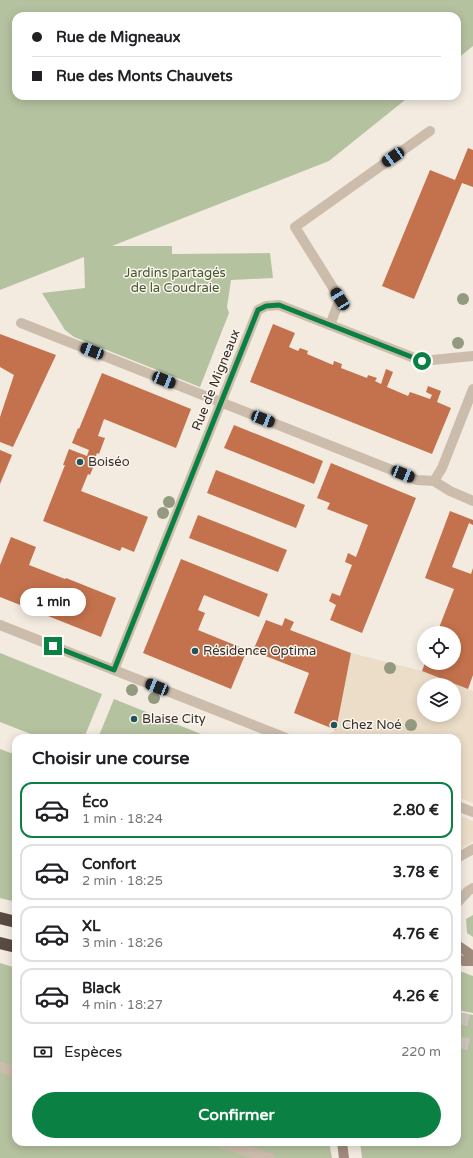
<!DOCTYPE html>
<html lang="fr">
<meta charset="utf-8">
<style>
:root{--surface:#fff;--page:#f2f2f2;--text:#202124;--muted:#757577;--line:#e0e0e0;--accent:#0b8043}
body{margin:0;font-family:"Varela Round",sans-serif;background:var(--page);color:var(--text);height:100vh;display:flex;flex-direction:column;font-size:15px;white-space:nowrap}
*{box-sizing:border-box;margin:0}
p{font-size:13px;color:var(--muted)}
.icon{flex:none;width:22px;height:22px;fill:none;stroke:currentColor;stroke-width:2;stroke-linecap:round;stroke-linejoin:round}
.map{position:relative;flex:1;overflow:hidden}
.drawer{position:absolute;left:12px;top:734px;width:449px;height:412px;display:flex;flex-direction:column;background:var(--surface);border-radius:12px;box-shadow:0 2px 10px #0003}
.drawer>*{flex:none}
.banner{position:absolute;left:12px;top:12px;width:449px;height:88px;border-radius:12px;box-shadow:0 2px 10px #0003;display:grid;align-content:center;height:88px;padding:0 20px;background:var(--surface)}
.fabs{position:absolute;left:417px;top:626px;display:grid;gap:8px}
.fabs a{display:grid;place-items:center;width:44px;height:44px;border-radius:50%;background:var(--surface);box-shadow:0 2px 10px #0003;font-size:20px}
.end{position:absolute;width:18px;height:18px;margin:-9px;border:5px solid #0b8043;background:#fff;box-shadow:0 0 0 2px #fff}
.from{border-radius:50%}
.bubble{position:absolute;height:28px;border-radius:14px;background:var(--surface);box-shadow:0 2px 10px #0003;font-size:13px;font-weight:800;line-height:28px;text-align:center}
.car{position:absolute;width:12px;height:24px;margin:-12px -6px;border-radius:5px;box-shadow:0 0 3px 1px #0007;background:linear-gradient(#222 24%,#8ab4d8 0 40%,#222 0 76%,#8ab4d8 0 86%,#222 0)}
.banner b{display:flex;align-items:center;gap:14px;height:38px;font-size:15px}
.banner b+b{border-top:1px solid var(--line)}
.banner i{width:10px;height:10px;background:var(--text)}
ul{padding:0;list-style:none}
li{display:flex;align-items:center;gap:12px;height:56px;margin:0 8px 6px;padding:0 12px;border:2px solid var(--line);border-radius:12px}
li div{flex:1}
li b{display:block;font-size:15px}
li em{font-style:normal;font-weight:800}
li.active{border-color:var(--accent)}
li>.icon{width:36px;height:36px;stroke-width:1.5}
h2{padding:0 20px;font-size:18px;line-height:48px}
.pay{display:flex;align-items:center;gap:10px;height:44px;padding:0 20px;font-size:15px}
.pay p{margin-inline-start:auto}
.action{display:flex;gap:8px;margin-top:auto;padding:8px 20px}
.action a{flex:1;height:46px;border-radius:24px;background:var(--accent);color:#fff;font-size:16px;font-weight:800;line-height:46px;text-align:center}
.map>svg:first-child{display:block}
.green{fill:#b5c2a0}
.plaza{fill:#ebddc8;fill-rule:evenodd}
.building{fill:#c4724d}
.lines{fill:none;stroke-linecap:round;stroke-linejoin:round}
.highway-tunnel{stroke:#cec6bc;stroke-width:12;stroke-dasharray:12 6;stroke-linecap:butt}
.lane{stroke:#ccbcac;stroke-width:10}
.street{stroke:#ccbcac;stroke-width:10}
.secondary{stroke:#9f8c7d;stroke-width:10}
.highway{stroke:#5a4b42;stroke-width:12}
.tree{fill:#949a7f}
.route{stroke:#0b8043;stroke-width:5}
.poi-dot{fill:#20535b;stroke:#faf5ed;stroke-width:1.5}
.labels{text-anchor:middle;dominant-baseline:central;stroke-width:3;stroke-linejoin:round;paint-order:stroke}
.park-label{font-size:13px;fill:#46582f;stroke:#faf5ed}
.street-label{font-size:13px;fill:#3a302b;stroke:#faf5ed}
.poi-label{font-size:13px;fill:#3a302b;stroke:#faf5ed;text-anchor:start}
</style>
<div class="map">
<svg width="473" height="1158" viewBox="0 0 473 1158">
<rect width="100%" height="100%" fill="#f3ebe0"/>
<g class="green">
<path d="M 0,0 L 473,0 L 473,46 L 457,59 L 457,16 L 16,16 L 16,96 L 410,96 L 329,161 L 112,246 L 172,246 L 172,254 L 270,253 L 273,278 L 231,280 L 227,307 L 229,313 L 200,387 L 74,337 L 65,330 L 42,293 L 85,288 L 84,257 L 0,290 Z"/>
<path d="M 0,653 L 102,694 L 84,738 L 41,738 L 0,722 Z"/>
<path d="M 114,699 L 211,738 L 98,738 Z"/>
<path d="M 0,749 L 16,755 L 16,902 L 0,898 Z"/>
<path d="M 473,915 L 473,937 L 467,933 L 466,919 Z"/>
<path d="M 0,963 L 16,968 L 16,1142 L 329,1142 L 332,1158 L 0,1158 Z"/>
<path d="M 457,970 L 473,976 L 473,1013 L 457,1010 Z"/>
<path d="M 457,1012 L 473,1015 L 473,1158 L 362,1158 L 360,1142 L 457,1142 Z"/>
</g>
<g class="plaza">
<path d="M 351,653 L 422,671 L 473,691 L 473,803 L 457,797 L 457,738 L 327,738 L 329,734 L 336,730 ZM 424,685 L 454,685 L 454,715 L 424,715 Z"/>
<path d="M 457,815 L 473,821 L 473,841 L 457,851 Z"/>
</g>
<g class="building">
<path d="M 468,148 L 473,150 L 473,187 L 462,183 L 414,299 L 382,286 L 430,170 L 455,180 Z"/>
<path d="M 273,324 L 295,333 L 289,347 L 298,351 L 300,348 L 308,351 L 307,354 L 333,365 L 334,361 L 342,364 L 341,368 L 367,378 L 368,375 L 377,378 L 375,381 L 381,384 L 386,369 L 393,372 L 387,387 L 408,396 L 410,392 L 430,399 L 432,395 L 426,392 L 428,386 L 441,391 L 437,402 L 451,408 L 432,454 L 250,382 Z"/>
<path d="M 0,334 L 56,355 L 13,447 L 0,442 L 0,417 L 14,375 L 0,367 Z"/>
<path d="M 102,373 L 191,409 L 176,448 L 104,419 L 98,436 L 105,438 L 99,454 L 97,453 L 95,459 L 96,460 L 90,475 L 88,474 L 81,491 L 148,517 L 134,552 L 122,547 L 120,551 L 43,521 L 65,465 L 63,465 L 69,449 L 87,456 L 89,450 L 72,443 L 78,428 L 79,429 Z"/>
<path d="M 234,425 L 323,461 L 314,484 L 224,448 Z"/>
<path d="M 0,450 L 12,455 L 0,484 Z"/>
<path d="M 331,463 L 416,498 L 362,633 L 330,620 L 336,605 L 329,601 L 332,593 L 340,596 L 352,565 L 345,562 L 348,553 L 356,557 L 368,525 L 327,509 L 330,503 L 317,498 Z"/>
<path d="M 216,470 L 305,505 L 296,528 L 207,493 Z"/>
<path d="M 450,511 L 473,520 L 473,525 L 469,523 L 452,567 L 471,574 L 473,568 L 473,675 L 468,689 L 422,671 L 425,663 L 454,663 L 454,633 L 437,633 L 454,589 L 425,578 Z"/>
<path d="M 198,515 L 287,550 L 278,572 L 189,538 Z"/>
<path d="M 11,537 L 36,547 L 29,565 L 65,579 L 66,578 L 116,598 L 101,637 L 0,597 L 0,565 Z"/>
<path d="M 181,559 L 268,594 L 259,617 L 204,595 L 198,610 L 205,613 L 198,630 L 247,650 L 231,689 L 143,653 Z"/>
<path d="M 285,618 L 294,622 L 290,630 L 351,653 L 336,730 L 294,713 L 309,673 L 253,651 L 266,620 L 282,626 Z"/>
</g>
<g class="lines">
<g class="highway-tunnel">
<path d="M 457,1018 L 473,1021"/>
<path d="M 457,1042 L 473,1045"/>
</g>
<g class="lane">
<path d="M 330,325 L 340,299 L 295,227 L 430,131"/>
<path d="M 457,858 L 473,849"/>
<path d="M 0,1067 L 16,1072"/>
<path d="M 218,1142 L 270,1158"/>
</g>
<g class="street">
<path d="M 21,323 L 417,480 L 434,481 L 450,491 L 473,501"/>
<path d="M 434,481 L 442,468 L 473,389"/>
<path d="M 0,625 L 286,738"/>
<path d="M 114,670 L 258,310 L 266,306 L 279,305 L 422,361 L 473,356"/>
<path d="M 457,806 L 473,812"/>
<path d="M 457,903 L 468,891 L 473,888"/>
</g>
<g class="secondary">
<path d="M 457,945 L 473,956"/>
<path d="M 457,959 L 464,961 L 473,961"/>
<path d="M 342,1142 L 344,1158"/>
</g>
<g class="highway">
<path d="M 0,918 L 16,922"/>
<path d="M 0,943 L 16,947"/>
</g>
</g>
<g class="tree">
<circle cx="463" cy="299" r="6"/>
<circle cx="458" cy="343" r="6"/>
<circle cx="169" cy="502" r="6"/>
<circle cx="163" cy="513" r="6"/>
<circle cx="390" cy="668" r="6"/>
<circle cx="132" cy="690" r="6"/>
<circle cx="154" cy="698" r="6"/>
<circle cx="411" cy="725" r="6"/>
</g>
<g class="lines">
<path class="route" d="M 53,646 L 114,670 L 258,310 L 266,306 L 279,305 L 422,361"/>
</g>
<g class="poi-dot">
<circle cx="80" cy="462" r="4"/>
<circle cx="195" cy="651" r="4"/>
<circle cx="134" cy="719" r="4"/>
<circle cx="334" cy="725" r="4"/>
</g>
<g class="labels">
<g class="park-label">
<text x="175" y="273">Jardins partagés<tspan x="175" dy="15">de la Coudraie</tspan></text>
</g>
<g class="street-label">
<text transform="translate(216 380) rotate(-68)">Rue de Migneaux</text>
</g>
<g class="poi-label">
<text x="88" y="462">Boiséo</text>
<text x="203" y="651">Résidence Optima</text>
<text x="142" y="719">Blaise City</text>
<text x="342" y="725">Chez Noé</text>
</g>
</g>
</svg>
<div class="fabs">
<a><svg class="icon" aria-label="locate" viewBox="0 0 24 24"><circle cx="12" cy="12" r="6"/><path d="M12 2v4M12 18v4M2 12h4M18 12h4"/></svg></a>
<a><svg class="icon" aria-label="layers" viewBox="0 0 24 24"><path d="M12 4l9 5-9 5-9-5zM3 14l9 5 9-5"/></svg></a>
</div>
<i class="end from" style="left:422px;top:361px"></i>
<i class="end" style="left:53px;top:646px"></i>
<div class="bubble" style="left:20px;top:588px;width:66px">1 min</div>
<i class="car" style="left:393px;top:157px;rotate:235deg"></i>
<i class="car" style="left:340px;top:299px;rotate:328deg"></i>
<i class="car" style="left:92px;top:351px;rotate:291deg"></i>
<i class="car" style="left:164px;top:380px;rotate:112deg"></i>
<i class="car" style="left:263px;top:419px;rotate:111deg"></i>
<i class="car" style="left:403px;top:474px;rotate:112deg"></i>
<i class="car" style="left:157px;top:687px;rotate:292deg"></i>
<div class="banner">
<b><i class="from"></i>Rue de Migneaux</b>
<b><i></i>Rue des Monts Chauvets</b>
</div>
<section class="drawer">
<h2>Choisir une course</h2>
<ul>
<li class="active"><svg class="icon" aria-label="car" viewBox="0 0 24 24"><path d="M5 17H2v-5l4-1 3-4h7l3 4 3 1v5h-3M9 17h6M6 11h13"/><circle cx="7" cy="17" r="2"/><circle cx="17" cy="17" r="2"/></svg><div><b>Éco</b><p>1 min · 18:24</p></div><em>2.80 €</em></li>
<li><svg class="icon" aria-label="car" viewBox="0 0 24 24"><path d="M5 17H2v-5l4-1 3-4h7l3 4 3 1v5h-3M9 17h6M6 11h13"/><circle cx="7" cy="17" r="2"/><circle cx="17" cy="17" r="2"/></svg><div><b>Confort</b><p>2 min · 18:25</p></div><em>3.78 €</em></li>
<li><svg class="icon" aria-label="car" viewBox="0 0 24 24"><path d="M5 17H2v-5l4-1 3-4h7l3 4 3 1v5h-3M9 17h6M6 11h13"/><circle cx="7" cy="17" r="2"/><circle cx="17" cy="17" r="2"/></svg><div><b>XL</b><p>3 min · 18:26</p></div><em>4.76 €</em></li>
<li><svg class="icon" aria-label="car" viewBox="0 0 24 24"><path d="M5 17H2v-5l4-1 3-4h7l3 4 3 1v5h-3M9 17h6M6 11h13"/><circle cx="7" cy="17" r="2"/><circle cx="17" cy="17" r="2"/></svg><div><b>Black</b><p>4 min · 18:27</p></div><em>4.26 €</em></li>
</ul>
<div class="pay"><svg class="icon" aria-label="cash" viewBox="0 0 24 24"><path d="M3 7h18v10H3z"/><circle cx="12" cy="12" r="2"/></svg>Espèces<p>220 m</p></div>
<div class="action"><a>Confirmer</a></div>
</section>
</div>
